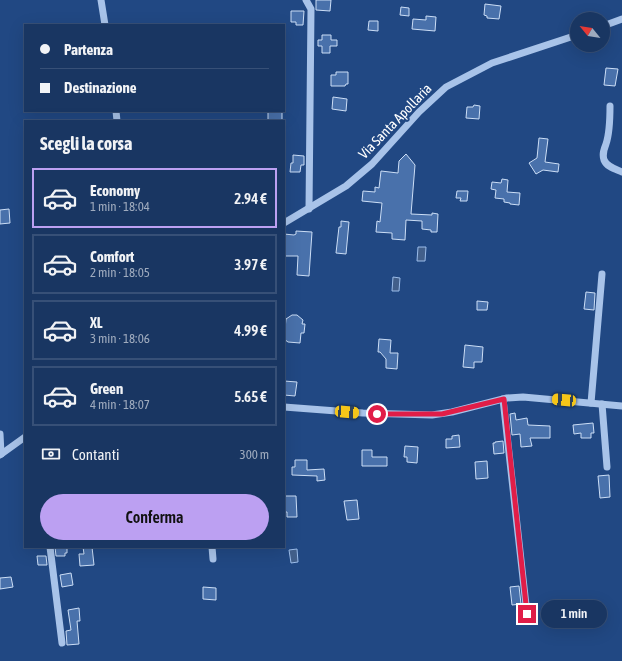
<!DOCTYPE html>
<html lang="it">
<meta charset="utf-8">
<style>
:root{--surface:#193662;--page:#26416b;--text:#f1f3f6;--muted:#9fabbe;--line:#375077;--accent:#bca0f2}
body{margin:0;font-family:"Asap Condensed",sans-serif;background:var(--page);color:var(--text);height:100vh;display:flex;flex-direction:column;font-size:15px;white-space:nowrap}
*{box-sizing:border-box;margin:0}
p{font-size:13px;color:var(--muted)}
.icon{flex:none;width:22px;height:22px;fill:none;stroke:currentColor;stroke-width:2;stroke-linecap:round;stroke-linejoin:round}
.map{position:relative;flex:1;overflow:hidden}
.side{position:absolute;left:24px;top:120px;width:261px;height:428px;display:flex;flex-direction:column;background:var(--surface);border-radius:0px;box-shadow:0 4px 16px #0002,0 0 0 1px var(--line)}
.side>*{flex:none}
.top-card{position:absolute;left:24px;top:24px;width:261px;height:88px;border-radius:0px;box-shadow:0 4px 16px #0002,0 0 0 1px var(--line);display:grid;align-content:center;height:88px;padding:0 16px;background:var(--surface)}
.needle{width:26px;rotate:300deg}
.fabs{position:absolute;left:570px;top:12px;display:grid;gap:8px}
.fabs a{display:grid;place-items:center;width:40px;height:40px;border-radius:50%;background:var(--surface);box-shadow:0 4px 16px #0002,0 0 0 1px var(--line);font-size:20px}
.end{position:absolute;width:18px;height:18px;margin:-9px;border:5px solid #e11d48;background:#fff;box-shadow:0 0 0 2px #fff}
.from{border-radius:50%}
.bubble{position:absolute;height:28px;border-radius:14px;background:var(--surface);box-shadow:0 4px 16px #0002,0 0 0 1px var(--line);font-size:13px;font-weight:600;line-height:28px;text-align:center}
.car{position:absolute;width:12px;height:24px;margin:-12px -6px;border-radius:5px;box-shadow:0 0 3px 1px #0007;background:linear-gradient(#f5c518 24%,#345 0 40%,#f5c518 0 76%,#345 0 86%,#f5c518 0)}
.top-card b{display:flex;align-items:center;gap:14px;height:38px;font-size:15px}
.top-card b+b{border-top:1px solid var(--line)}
.top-card i{width:10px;height:10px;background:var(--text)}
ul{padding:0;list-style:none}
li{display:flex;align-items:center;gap:12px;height:60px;margin:0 8px 6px;padding:0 8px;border:2px solid var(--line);border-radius:0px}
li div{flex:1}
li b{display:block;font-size:15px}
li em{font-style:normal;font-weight:600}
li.on{border-color:var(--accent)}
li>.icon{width:36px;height:36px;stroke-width:1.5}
h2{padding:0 16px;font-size:18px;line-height:48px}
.pay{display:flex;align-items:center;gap:10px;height:44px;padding:0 16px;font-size:15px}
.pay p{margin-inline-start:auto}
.primary-button{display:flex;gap:8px;margin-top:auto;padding:8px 16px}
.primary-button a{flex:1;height:46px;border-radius:24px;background:var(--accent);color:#111;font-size:16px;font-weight:600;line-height:46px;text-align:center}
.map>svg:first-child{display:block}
.water{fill:#425f8a;stroke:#9cbdea}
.building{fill:#4971ab;stroke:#ccdef6}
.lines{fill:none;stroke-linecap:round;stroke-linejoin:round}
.minor{stroke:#a8c3e9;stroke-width:7}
.route{stroke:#e11d48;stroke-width:5}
.labels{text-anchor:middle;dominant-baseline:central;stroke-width:4;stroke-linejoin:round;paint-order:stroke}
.street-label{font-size:14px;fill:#fff;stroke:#214883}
</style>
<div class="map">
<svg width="622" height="661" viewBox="0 0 622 661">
<rect width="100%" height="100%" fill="#214883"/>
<g class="water">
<path d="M 418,247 L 426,247 L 425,261 L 417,261 Z"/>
<path d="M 393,277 L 400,278 L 399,291 L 392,291 Z"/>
<path d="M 297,549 L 298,562 L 291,563 L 289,550 Z"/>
</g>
<g class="building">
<path d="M 316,0 L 331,0 L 330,11 L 316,10 Z"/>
<path d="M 485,4 L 501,6 L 499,19 L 487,18 L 487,16 L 484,15 Z"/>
<path d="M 401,7 L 409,8 L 409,16 L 400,15 Z"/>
<path d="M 291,11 L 304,11 L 303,25 L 296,25 L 296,22 L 291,22 Z"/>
<path d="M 426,16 L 436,17 L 435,31 L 412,29 L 413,19 L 426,20 Z"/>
<path d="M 369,21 L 378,21 L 378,31 L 368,30 Z"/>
<path d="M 322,35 L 331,35 L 331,40 L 337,40 L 337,46 L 330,46 L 330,53 L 322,53 L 322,46 L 318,46 L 318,40 L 322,40 Z"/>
<path d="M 606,68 L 618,69 L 615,86 L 604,85 Z"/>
<path d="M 336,72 L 348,72 L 348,84 L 346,84 L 345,86 L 331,86 L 331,75 L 336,75 Z"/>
<path d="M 333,97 L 347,99 L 346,111 L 332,109 Z"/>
<path d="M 474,105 L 480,106 L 479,119 L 466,118 L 467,107 L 473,107 Z"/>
<rect x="268" y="111" width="14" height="10"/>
<path d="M 539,138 L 548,139 L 545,162 L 559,164 L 558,172 L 543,170 L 536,174 L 529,163 L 537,158 Z"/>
<path d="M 406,154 L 415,165 L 411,214 L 432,215 L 432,213 L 438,214 L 437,232 L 431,232 L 431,230 L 422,229 L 422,221 L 406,220 L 405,240 L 392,239 L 392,233 L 376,232 L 377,221 L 380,222 L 382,203 L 362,201 L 363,191 L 375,192 L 375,187 L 379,188 L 381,171 L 398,173 L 399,161 Z"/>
<path d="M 293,155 L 304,156 L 304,165 L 301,165 L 300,172 L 290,172 L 291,163 L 293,163 Z"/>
<path d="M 502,179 L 508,180 L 507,192 L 520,193 L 519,205 L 510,204 L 510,203 L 504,202 L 504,199 L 495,198 L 496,190 L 491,189 L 492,182 L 501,183 Z"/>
<path d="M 457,191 L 468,191 L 467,201 L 460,201 L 461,198 L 456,198 Z"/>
<path d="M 9,209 L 10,223 L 0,224 L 0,210 Z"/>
<path d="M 341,221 L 349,222 L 346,254 L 336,253 L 339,227 L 341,227 Z"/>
<path d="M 296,231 L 312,232 L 309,276 L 297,275 L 298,256 L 284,256 L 284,234 L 294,235 L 296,234 Z"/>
<path d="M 586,292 L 595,293 L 594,310 L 584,309 Z"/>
<path d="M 477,301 L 488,302 L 487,310 L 477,310 Z"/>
<path d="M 292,315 L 297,315 L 303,320 L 302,324 L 305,324 L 304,333 L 301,333 L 300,343 L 288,342 L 284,339 L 286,319 Z"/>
<path d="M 379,339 L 391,340 L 390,353 L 398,353 L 397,369 L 386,368 L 386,359 L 380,352 L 378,352 Z"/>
<path d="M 465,345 L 483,347 L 482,362 L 474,362 L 474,368 L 463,367 Z"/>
<path d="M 284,381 L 297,382 L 295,396 L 284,395 Z"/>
<path d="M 515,413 L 516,420 L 527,418 L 528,425 L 550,426 L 550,438 L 530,438 L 532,446 L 521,447 L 520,434 L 512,435 L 510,414 Z"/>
<path d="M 593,423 L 594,433 L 591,433 L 591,438 L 581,438 L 581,433 L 574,434 L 573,425 Z"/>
<path d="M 459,435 L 460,447 L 446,448 L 446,439 L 452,439 L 452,436 Z"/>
<path d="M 503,441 L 504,453 L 494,454 L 493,443 L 495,443 L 495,442 Z"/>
<path d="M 405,446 L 418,447 L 417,463 L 407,462 L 407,457 L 404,457 Z"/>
<path d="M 362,450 L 372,450 L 372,457 L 387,457 L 387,466 L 362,466 Z"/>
<path d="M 295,460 L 307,460 L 307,470 L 324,469 L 325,480 L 317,481 L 317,476 L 292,475 L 292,467 L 295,467 Z"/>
<path d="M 487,461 L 488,478 L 476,479 L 475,462 Z"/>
<path d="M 609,475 L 610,497 L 600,498 L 598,476 Z"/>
<path d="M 284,496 L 296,496 L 297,517 L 287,517 L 287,512 L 284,512 Z"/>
<path d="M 357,500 L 359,519 L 347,520 L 344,501 Z"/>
<path d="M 55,547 L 67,547 L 67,553 L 65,553 L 65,556 L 56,556 Z"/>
<path d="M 83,547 L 92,547 L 94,565 L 80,566 L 79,554 L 84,554 Z"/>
<path d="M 37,556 L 46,556 L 47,565 L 38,565 Z"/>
<path d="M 71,573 L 73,585 L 62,587 L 60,575 Z"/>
<path d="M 11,577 L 13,587 L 0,589 L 0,578 Z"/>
<path d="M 519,586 L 521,604 L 512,605 L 510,587 Z"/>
<path d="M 203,587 L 216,588 L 216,600 L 203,599 Z"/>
<path d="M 79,608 L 80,621 L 77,621 L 79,644 L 67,645 L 66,631 L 71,630 L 68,610 Z"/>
</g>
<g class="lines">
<g class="minor">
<path d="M 101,0 L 105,25"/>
<path d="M 306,0 L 311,9 L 309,209"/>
<path d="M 603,26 L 622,19"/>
<path d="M 610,106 C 610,118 610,132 606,144 C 604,149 602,154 604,160 C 607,167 615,169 622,172"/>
<path d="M 116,111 L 117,121"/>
<path d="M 284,223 L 346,186 L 372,164 L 419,112 L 446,87 L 492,63 L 577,35"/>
<path d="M 503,399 L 527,614"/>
<path d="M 591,403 L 602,274"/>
<path d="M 602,404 L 607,467"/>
<path d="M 284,407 L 363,413 L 432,415 L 452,412 L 507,398 L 523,397 L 622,406"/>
<path d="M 0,434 L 1,454"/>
<path d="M 0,455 L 25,437"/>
<path d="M 50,547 L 62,643"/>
<path d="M 212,547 L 213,559"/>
</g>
</g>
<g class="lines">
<path class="route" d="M 377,414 L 442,414 L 504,399 L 527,614"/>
</g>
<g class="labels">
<g class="street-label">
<text transform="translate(395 121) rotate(-46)">Via Santa Apollaria</text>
</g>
</g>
</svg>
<div class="fabs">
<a><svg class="needle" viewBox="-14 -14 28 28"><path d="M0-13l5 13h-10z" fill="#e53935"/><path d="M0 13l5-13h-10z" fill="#9fabbe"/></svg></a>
</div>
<i class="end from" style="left:377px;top:414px"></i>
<i class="end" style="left:527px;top:614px"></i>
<div class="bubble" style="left:541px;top:600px;width:66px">1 min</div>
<i class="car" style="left:564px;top:400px;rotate:275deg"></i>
<i class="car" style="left:347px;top:412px;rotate:95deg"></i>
<div class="top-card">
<b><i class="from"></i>Partenza</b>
<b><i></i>Destinazione</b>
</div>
<section class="side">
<h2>Scegli la corsa</h2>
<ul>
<li class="on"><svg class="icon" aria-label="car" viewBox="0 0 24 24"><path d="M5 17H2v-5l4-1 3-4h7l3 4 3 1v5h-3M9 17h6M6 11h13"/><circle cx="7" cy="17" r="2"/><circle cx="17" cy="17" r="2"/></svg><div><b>Economy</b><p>1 min · 18:04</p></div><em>2.94 €</em></li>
<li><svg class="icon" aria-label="car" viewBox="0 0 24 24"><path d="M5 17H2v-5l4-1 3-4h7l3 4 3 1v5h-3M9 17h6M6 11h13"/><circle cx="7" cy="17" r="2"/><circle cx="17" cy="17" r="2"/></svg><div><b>Comfort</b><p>2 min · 18:05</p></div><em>3.97 €</em></li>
<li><svg class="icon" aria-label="car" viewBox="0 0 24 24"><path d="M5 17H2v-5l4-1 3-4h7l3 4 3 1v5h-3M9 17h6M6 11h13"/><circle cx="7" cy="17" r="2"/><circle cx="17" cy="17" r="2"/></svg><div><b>XL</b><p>3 min · 18:06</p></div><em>4.99 €</em></li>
<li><svg class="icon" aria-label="car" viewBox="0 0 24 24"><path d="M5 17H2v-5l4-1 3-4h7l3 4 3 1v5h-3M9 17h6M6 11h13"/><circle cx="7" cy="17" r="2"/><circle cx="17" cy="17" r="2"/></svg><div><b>Green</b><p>4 min · 18:07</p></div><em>5.65 €</em></li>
</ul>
<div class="pay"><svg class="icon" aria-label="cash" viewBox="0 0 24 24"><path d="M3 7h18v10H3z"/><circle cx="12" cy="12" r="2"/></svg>Contanti<p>300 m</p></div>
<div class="primary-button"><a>Conferma</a></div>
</section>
</div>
